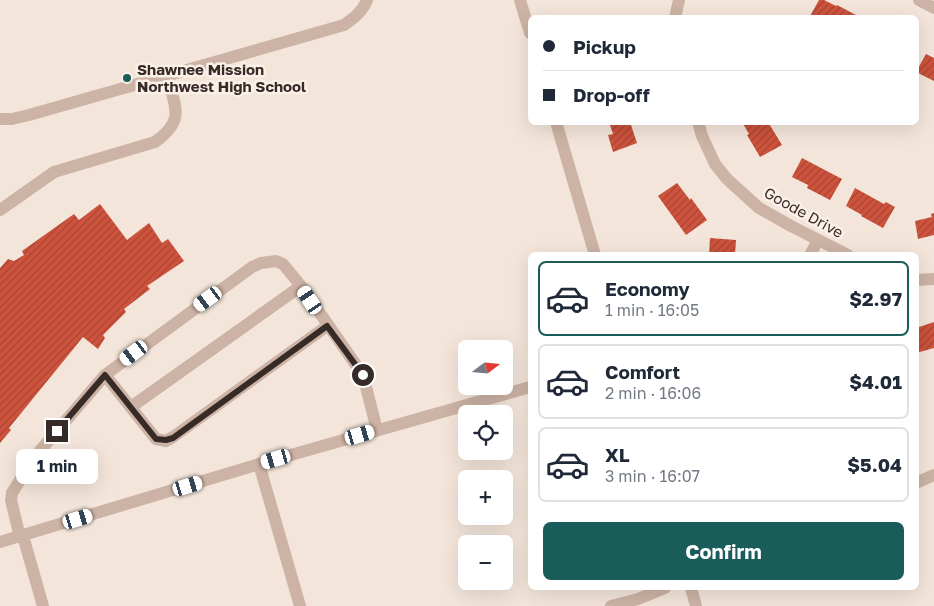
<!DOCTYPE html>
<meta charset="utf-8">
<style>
:root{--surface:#fff;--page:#f2f2f3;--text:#1f2937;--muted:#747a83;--line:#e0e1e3;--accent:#1a5c5a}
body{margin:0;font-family:"Golos Text",sans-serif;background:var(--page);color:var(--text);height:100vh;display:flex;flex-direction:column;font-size:19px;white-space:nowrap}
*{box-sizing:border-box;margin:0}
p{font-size:16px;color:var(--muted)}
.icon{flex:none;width:28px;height:28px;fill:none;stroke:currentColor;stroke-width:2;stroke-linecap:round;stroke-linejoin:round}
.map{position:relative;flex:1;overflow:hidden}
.drawer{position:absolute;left:528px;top:252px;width:391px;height:338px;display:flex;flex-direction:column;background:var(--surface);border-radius:8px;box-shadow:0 5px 20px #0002}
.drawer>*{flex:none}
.banner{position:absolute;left:528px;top:15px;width:391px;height:110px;border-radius:8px;box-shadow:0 5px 20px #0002;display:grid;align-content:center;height:110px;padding:0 15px;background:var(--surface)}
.needle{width:32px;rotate:74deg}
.tools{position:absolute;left:458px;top:340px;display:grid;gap:10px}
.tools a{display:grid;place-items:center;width:55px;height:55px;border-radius:8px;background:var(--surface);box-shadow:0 5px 20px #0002;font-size:25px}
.end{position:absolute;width:22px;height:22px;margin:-11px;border:6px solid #372b27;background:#fff;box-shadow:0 0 0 2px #fff}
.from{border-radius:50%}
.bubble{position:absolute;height:35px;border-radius:8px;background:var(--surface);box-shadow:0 5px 20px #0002;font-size:16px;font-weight:700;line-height:35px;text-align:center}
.car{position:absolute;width:15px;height:30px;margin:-15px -8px;border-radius:6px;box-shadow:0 0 4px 1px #0007;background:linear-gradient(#fff 24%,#345 0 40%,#fff 0 76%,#345 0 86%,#fff 0)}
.banner b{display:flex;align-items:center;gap:18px;height:48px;font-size:19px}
.banner b+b{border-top:1px solid var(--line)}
.banner i{width:12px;height:12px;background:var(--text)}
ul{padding:9px 0 0;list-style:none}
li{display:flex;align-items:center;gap:15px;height:75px;margin:0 10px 8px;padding:0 5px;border:2px solid var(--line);border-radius:8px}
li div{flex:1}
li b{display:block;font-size:19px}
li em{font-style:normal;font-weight:700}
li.current{border-color:var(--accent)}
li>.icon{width:45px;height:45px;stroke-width:1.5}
.button{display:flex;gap:10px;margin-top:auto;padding:10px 15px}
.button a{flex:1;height:58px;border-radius:8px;background:var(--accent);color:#fff;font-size:20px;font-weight:700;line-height:58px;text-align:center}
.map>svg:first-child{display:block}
.building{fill:url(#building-hatch)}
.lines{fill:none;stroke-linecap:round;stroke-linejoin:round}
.minor{stroke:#ccb3a5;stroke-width:12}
.route{stroke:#372b27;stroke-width:6}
.poi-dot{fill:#1a5c5a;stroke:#fbf0e7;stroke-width:2}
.labels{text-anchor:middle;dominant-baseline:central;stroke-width:5;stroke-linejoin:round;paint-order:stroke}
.poi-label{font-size:15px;font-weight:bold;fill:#372b27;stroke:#fbf0e7;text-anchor:start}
.street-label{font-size:15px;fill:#372b27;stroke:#fbf0e7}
</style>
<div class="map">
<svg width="934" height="606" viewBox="0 0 934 606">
<defs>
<pattern id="building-hatch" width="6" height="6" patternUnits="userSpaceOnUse" patternTransform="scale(1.25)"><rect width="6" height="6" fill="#ce533d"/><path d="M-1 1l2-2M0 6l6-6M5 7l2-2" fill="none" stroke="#a84533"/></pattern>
</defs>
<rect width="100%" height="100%" fill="#f3e5da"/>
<g class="building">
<path d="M 819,0 L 824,0 L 836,6 L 837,5 L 856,15 L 854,18 L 809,18 Z"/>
<path d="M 926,54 L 934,58 L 934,81 L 916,72 Z"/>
<path d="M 609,122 L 630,122 L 637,143 L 613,152 L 608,135 L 613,134 Z"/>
<path d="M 742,122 L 768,122 L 782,145 L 760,157 L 747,135 L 749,134 Z"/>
<path d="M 802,158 L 842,179 L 830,200 L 807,188 L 808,185 L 792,177 Z"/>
<path d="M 677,183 L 690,200 L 691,198 L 707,220 L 686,235 L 658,196 Z"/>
<path d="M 855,188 L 884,204 L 886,202 L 895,207 L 883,228 L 861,216 L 862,215 L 846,206 Z"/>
<path d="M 100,204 L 127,240 L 149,223 L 162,243 L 168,239 L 184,261 L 147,286 L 150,289 L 124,309 L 126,312 L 103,335 L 105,338 L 98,349 L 83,337 L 9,428 L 11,430 L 0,443 L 0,268 L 8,259 L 14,261 L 24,255 L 22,251 L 74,214 L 79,220 Z"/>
<path d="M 934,213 L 934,235 L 918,239 L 915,221 L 932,217 L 931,214 Z"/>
<path d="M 710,238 L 736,240 L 735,255 L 709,255 Z"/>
<path d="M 934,322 L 934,348 L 916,353 L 916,328 Z"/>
</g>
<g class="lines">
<g class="minor">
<path d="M 520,0 L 530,33"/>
<path d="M 919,0 L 934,8"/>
<path d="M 675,18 L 679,0"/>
<path d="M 0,119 L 12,119 L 29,115 L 344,25 C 354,18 363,11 367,0"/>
<path d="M 556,122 L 595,255"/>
<path d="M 698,122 L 702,136 L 715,164 L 727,179 L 759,208 L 791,226 L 848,255"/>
<path d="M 0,210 L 54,172 L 155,142 C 186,120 175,107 167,76"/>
<path d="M 810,255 L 818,240"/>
<path d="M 916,280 L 934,279"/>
<path d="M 105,375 L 156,439 L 166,441 L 173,437 L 327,326"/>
<path d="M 131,407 L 301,286"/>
<path d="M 259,464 L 300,606"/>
<path d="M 916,483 L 934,475"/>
<path d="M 23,536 L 43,606"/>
<path d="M 20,537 L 11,500 L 12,493 L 33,459 L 105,375 L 252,267 L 261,263 L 276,261 L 283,264 L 301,286 L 363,375 L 377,430"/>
<path d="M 0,542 L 259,464 L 530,387"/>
<path d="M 691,588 L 696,606"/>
<path d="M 611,606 L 638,599 L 665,588"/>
</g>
</g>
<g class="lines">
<path class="route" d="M 57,431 L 105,375 L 156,439 L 166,440 L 173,438 L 327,326 L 363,375"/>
</g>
<circle class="poi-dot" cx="127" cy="78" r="5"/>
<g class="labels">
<g class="poi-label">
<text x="137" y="69">Shawnee Mission<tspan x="137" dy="17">Northwest High School</tspan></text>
</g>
<g class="street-label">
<text transform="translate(804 212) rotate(29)">Goode Drive</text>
</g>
</g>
</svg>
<div class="tools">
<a><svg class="needle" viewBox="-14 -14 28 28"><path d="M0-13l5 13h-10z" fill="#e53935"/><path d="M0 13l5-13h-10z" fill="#747a83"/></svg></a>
<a><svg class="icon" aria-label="locate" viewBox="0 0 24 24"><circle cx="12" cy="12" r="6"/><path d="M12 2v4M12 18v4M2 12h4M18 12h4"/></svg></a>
<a>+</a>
<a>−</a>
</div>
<i class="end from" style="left:363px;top:375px"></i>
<i class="end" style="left:57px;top:431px"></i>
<div class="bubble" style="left:16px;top:449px;width:82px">1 min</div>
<i class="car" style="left:208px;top:299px;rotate:234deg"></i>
<i class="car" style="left:310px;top:300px;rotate:326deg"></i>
<i class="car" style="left:134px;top:353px;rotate:233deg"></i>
<i class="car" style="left:360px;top:435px;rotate:74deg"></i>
<i class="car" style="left:276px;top:459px;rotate:254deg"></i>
<i class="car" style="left:188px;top:486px;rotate:73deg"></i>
<i class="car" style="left:78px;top:519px;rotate:73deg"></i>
<div class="banner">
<b><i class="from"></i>Pickup</b>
<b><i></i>Drop-off</b>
</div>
<section class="drawer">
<ul>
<li class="current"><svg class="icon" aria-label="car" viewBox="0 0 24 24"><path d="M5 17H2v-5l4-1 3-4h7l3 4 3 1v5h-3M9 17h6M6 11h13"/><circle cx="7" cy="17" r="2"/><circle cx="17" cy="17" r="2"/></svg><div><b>Economy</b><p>1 min · 16:05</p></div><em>$2.97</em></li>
<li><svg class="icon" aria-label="car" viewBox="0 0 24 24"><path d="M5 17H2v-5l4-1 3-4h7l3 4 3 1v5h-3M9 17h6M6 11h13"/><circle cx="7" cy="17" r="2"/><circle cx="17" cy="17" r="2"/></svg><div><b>Comfort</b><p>2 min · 16:06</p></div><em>$4.01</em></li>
<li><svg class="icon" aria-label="car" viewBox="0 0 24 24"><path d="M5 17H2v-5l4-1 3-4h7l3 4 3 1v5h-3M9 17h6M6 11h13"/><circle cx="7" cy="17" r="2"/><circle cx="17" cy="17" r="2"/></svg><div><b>XL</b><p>3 min · 16:07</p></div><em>$5.04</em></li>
</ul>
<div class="button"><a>Confirm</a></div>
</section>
</div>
